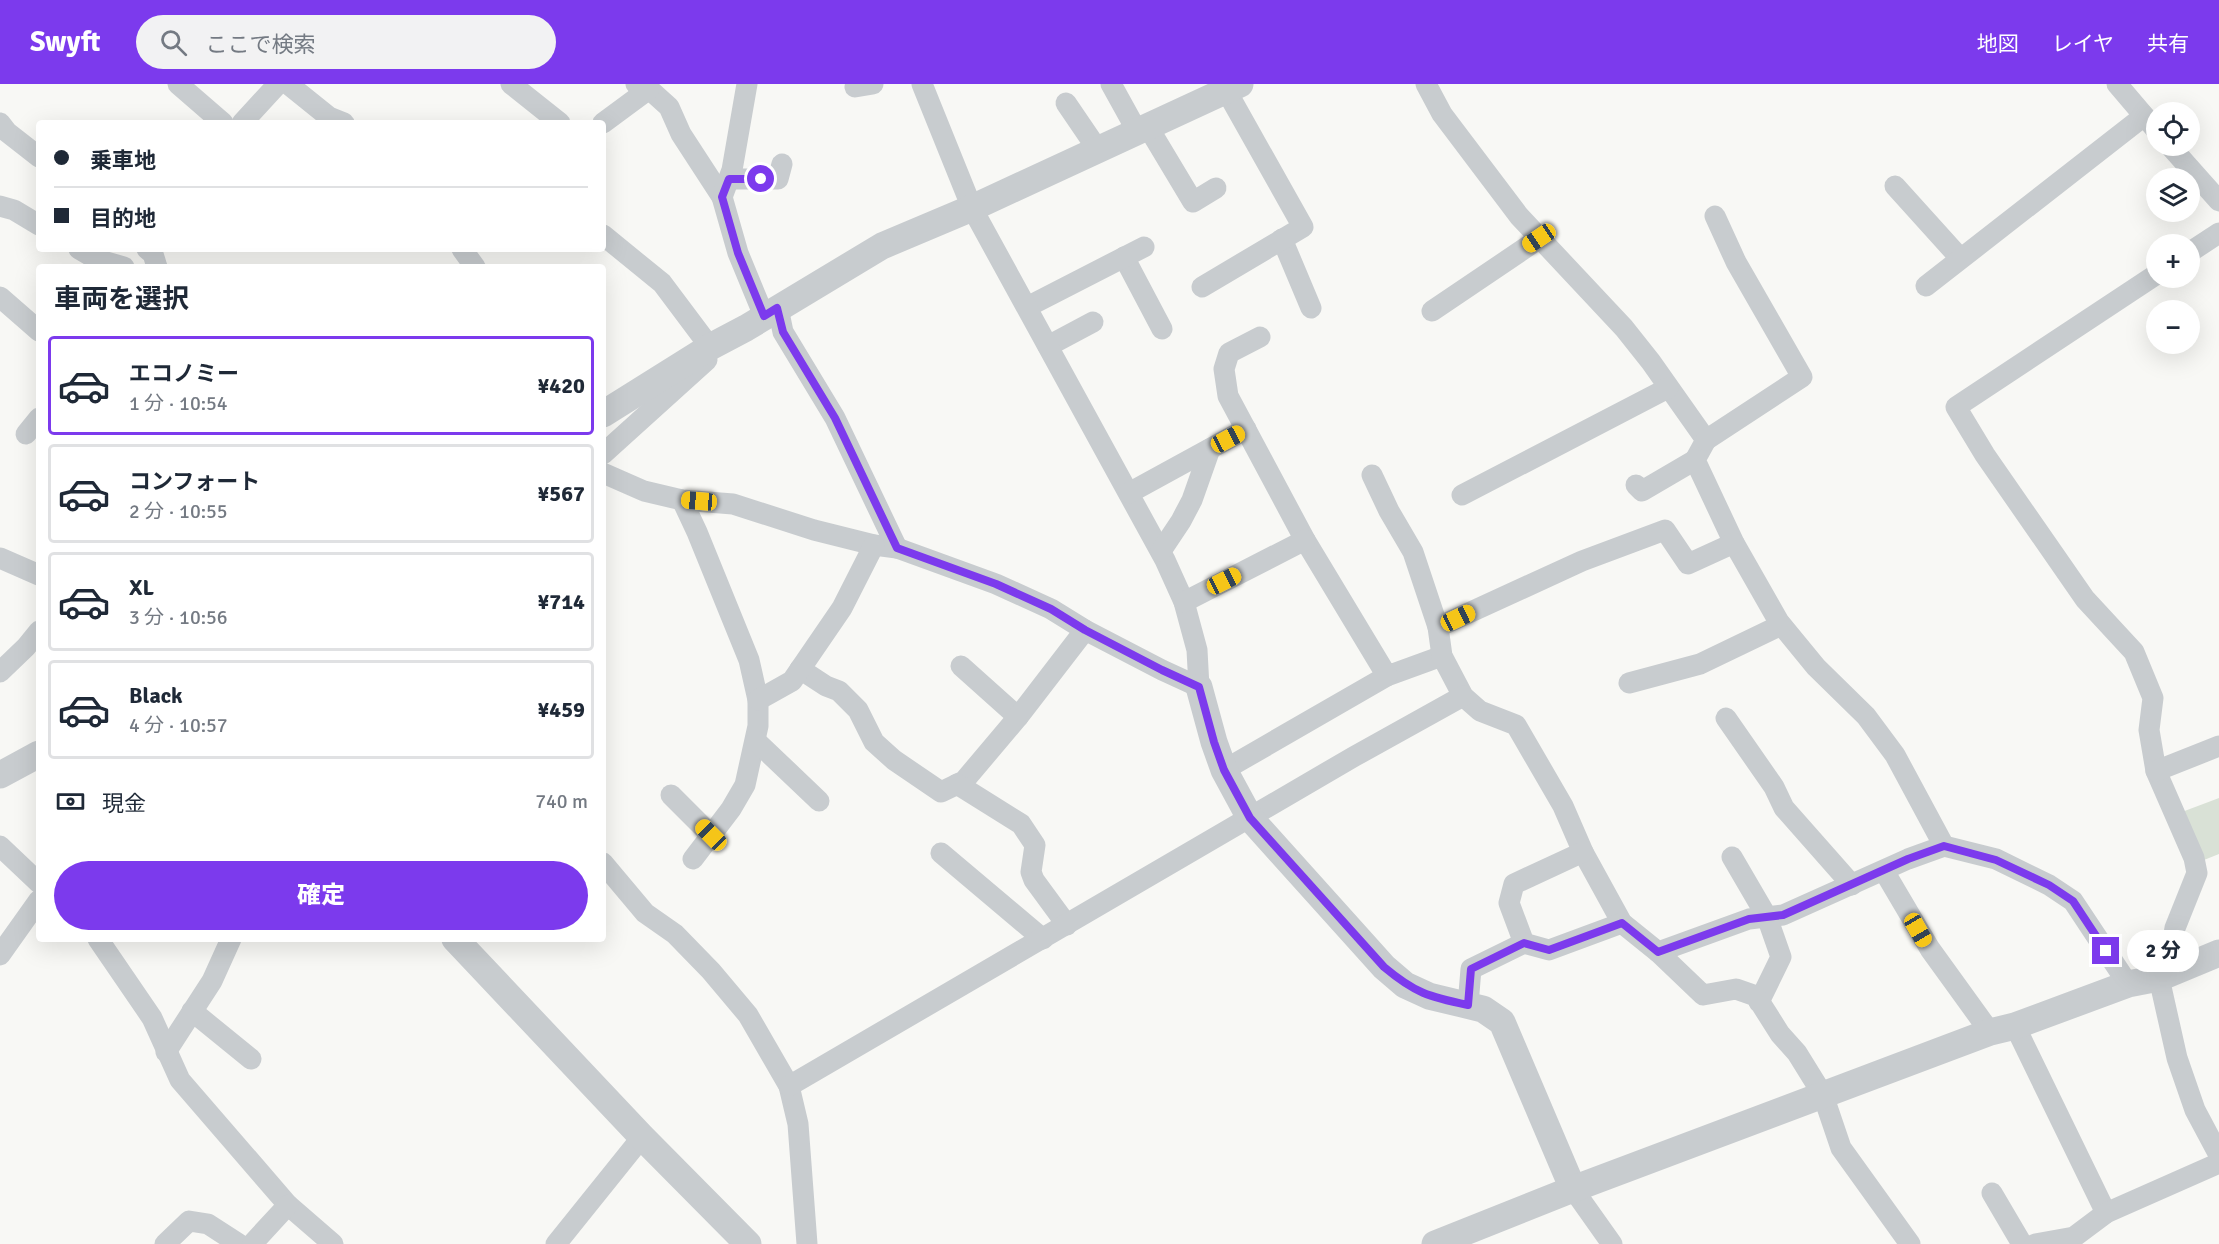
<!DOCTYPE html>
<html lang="ja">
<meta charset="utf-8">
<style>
:root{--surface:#fff;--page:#f2f2f3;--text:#1f2937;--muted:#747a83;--line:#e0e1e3;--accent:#7c3aed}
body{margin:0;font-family:Signika,"Noto Sans JP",sans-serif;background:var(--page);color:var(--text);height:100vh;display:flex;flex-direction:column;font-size:22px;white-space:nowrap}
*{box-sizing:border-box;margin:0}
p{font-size:20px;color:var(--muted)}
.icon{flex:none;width:33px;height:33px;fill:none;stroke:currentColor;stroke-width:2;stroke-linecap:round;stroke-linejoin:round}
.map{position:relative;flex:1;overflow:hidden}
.side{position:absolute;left:36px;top:180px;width:570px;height:678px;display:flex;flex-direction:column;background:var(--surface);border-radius:6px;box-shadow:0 6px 24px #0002}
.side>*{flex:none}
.guide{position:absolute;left:36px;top:36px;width:570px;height:132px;border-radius:6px;box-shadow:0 6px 24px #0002;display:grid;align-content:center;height:132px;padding:0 18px;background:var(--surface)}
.controls{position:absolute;left:2146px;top:18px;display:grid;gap:12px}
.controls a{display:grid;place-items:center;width:54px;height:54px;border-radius:50%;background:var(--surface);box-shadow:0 6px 24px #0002;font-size:30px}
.end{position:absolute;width:27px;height:27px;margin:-14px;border:8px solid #7c3aed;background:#fff;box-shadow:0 0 0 3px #fff}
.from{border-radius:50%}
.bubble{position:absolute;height:42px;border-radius:21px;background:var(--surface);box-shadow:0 6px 24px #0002;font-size:20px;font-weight:800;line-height:42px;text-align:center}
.car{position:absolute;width:18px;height:36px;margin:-18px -9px;border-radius:8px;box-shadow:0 0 4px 2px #0007;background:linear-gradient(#f5c518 24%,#345 0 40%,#f5c518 0 76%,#345 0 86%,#f5c518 0)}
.guide b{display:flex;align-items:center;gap:21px;height:57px;font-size:22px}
.guide b+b{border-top:2px solid var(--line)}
.guide i{width:15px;height:15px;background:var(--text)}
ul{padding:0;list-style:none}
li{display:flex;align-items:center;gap:18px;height:99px;margin:0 12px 9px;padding:0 6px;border:3px solid var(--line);border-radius:6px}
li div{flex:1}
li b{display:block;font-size:22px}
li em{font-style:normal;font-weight:800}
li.on{border-color:var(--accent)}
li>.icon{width:54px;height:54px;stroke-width:1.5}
h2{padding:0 18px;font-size:27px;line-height:72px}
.pay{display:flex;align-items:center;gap:15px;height:66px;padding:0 18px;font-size:22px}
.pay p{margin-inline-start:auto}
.action{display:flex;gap:12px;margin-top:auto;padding:12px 18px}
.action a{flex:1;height:69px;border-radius:36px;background:var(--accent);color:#fff;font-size:24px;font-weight:800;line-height:69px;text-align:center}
header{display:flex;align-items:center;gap:36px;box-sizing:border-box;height:84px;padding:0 30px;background:var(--accent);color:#fff}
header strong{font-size:28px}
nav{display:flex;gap:33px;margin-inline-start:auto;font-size:21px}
.search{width:420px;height:54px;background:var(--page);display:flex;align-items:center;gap:15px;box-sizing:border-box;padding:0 21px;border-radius:33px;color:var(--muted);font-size:22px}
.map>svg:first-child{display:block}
.green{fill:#d9e1d6}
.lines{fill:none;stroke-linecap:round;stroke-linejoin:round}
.minor{stroke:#c8cccf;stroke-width:21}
.tertiary{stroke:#c8cccf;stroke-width:27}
.route{stroke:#7c3aed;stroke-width:8}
</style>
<header>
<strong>Swyft</strong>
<div class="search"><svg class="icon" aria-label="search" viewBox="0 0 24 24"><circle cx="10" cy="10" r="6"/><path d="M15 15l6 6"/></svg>ここで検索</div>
<nav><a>地図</a><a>レイヤ</a><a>共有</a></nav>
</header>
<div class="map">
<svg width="2219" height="1160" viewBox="0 0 2219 1160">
<rect width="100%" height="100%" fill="#f8f8f5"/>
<path class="green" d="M 2219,714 L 2219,770 L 2199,778 L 2174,731 Z"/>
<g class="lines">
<g class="minor">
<path d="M 178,0 L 223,39"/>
<path d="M 288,0 L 329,33 L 344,39"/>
<path d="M 511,0 L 560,39"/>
<path d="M 636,0 L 649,5 L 669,23 L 681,50 L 722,113 L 738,169 L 764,232"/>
<path d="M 1111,0 L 1137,47"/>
<path d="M 1426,0 L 1442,30 L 1519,132 L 1624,244 L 1651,278 L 1706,356 L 1695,376 L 1734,459 L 1779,538 L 1816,583 L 1866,632 L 1895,671 L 1944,762 L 1996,775 L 2049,801 L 2073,817 L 2128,900"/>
<path d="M 2117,0 L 2157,47"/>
<path d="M 855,3 L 873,0"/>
<path d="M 1066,19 L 1098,66"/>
<path d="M 0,39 L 7,48 L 39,73"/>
<path d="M 242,39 L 278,0"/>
<path d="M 603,39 L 649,5"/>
<path d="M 1148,43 L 1193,118 L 1216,104"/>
<path d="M 2170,62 L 2219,117"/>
<path d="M 729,95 L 778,95 L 782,80"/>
<path d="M 1895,102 L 1960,174"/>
<path d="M 722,113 L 732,86 L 747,0"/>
<path d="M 0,122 L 14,126 L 39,141"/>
<path d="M 603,151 L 662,199 L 710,263"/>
<path d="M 1282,155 L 1311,224"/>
<path d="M 79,165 L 96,175 L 124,183"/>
<path d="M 147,165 L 153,170 L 157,183"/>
<path d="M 462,165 L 475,183"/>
<path d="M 2190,168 L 2219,149"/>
<path d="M 1124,173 L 1162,245"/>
<path d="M 2157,190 L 1956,323 L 1985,371 L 2085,515 L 2134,568 L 2153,614 L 2149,646 L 2156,687 L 2194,774 L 2197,789 L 2175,844 L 2172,862 L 2159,894 L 2177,974 L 2195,1026 L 2219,1071"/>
<path d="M 1926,202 L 2144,32"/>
<path d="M 1202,203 L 1303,143 L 1226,6"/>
<path d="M 0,213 L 39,247"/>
<path d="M 1027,223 L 1144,163"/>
<path d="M 778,224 L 783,248 L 835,334 L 897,464"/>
<path d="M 1432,227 L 1540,154"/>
<path d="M 1260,253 L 1229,269 L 1224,285 L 1228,312 L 1305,456 L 1387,592 L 1442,572"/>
<path d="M 1048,262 L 1093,238"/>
<path d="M 26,350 L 39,334"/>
<path d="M 1706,356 L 1802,293 L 1736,178 L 1715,132"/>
<path d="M 603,370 L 707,276"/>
<path d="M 603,389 L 644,407 L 682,416 L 733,420 L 814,446 L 874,461 L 897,464 L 996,500 L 1051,525 L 1085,546 L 1162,586 L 1199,603 L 1197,566 L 1184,518 L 1165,476 L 972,124 L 922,0"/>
<path d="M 1372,391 L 1389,427 L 1413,468 L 1438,543"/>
<path d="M 1636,401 L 1642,407 L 1695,376"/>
<path d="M 1129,409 L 1246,345"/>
<path d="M 1462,411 L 1668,304"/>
<path d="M 682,416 L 697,448 L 749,576 L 758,616 L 758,642 L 745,701 L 731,725 L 693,775"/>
<path d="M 1734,459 L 1688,480 L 1665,446 L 1582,477 L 1438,543 L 1442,572 L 1463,612 L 1480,627 L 1516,641 L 1563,722 L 1583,768 L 1622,839 L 1658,868 L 1749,835 L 1783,831 L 1908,775 L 1944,762"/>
<path d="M 1161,467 L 1181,437 L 1192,416 L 1210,365"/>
<path d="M 0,474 L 39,491"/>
<path d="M 1184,518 L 1305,456"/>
<path d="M 961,582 L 1018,633"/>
<path d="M 800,585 L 826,602 L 839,607 L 858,626 L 874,658 L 894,676 L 941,708 L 964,697 L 1018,633 L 1085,546"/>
<path d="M 0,588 L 26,563 L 39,547"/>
<path d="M 1629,599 L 1700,580 L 1781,541"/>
<path d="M 758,616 L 792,597 L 842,524 L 874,461"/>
<path d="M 1726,634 L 1774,703 L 1784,724 L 1852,801"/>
<path d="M 756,657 L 819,717"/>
<path d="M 1224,686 L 1387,592"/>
<path d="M 2156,687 L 2219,662"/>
<path d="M 957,700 L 1021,740 L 1035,761 L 1031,788 L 1034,796 L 1067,841"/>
<path d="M 671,711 L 711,751"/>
<path d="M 0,762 L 39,799"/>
<path d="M 1583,768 L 1514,800 L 1509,819 L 1524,859 L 1549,866 L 1622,839"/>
<path d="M 941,769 L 1043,855"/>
<path d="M 1732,773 L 1767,833 L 1781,873 L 1759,918"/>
<path d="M 603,779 L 645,829 L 675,850 L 711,887 L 748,931 L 789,1002 L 798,1040 L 807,1160"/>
<path d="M 1884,787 L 1930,865 L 1990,948"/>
<path d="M 98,855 L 152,934 L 180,996 L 288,1121 L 333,1160"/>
<path d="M 1658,868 L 1703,911 L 1736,905 L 1756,912 L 1780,950 L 1797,969 L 1823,1011 L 1841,1064 L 1910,1160"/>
<path d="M 0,871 L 39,816"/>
<path d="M 1468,921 L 1471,885 L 1524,859"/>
<path d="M 192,927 L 251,975"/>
<path d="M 2015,942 L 2106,1129"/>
<path d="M 166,968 L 212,897 L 231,855"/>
<path d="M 789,1002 L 1355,672 L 1463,612"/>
<path d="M 1573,1105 L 1612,1160"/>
<path d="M 1992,1109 L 2022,1160"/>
<path d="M 165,1160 L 189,1137 L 208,1140 L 239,1160"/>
<path d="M 252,1160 L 288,1121"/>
<path d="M 556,1160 L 642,1053"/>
<path d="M 2035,1160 L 2074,1153 L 2106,1129 L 2219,1079"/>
</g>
<g class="tertiary">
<path d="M 603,330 L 710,263 L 746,244 L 882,162 L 972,124 L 1240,0"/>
<path d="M 1199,603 L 1214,658 L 1224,686 L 1250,734 L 1384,883 L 1405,901 L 1429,912 L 1483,925 L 1502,938 L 1573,1105"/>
<path d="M 0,691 L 39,670"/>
<path d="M 455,855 L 642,1053 L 748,1160"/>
<path d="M 1435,1160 L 1573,1105 L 1990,948 L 2015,942 L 2128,900 L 2159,894 L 2219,869"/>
</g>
</g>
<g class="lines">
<path class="route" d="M 761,95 L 729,95 L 722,113 L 738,169 L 764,232 L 777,224 L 783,248 L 835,334 L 897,464 L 996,500 L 1051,525 L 1085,546 L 1162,586 L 1199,603 L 1214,658 L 1224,686 L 1250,734 L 1384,883 C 1415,909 1429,913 1468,921 L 1471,885 L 1524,859 L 1549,866 L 1622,839 L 1658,868 L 1749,835 L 1783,831 L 1908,775 L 1944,762 L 1996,776 L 2049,801 L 2073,817 L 2106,867"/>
</g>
</svg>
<div class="controls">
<a><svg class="icon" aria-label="locate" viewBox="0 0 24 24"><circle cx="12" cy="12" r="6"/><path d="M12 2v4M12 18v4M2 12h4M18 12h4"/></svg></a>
<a><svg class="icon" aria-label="layers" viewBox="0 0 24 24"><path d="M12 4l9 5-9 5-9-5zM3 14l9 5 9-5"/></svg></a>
<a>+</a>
<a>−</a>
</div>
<i class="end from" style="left:761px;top:95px"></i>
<i class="end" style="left:2106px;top:867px"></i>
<div class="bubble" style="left:2127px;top:846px;width:72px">2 分</div>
<i class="car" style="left:1539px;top:154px;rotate:236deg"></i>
<i class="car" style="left:1228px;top:355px;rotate:62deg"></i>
<i class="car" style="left:699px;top:417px;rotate:275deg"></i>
<i class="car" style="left:1224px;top:497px;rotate:63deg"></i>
<i class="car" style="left:1458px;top:534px;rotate:65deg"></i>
<i class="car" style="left:711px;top:751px;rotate:315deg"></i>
<i class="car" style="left:1918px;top:846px;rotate:150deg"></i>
<div class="guide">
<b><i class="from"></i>乗車地</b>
<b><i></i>目的地</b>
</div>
<section class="side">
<h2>車両を選択</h2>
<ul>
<li class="on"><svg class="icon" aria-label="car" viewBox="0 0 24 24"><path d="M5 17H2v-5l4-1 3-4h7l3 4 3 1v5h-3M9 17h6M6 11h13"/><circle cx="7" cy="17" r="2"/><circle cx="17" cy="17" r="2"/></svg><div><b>エコノミー</b><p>1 分 · 10:54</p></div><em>¥420</em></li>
<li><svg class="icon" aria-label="car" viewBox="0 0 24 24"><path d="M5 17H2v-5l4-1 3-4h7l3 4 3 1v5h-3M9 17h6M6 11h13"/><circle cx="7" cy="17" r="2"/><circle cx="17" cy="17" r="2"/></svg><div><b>コンフォート</b><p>2 分 · 10:55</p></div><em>¥567</em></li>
<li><svg class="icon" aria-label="car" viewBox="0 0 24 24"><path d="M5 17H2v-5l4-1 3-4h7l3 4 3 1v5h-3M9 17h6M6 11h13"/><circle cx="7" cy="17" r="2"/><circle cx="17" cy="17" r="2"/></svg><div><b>XL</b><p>3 分 · 10:56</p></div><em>¥714</em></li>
<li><svg class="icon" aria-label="car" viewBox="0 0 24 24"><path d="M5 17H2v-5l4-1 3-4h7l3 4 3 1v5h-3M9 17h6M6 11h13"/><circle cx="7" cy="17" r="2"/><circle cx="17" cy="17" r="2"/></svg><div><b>Black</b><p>4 分 · 10:57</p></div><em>¥459</em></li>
</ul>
<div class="pay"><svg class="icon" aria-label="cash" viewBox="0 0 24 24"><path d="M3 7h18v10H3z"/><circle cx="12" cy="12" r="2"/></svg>現金<p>740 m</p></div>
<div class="action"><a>確定</a></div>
</section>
</div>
